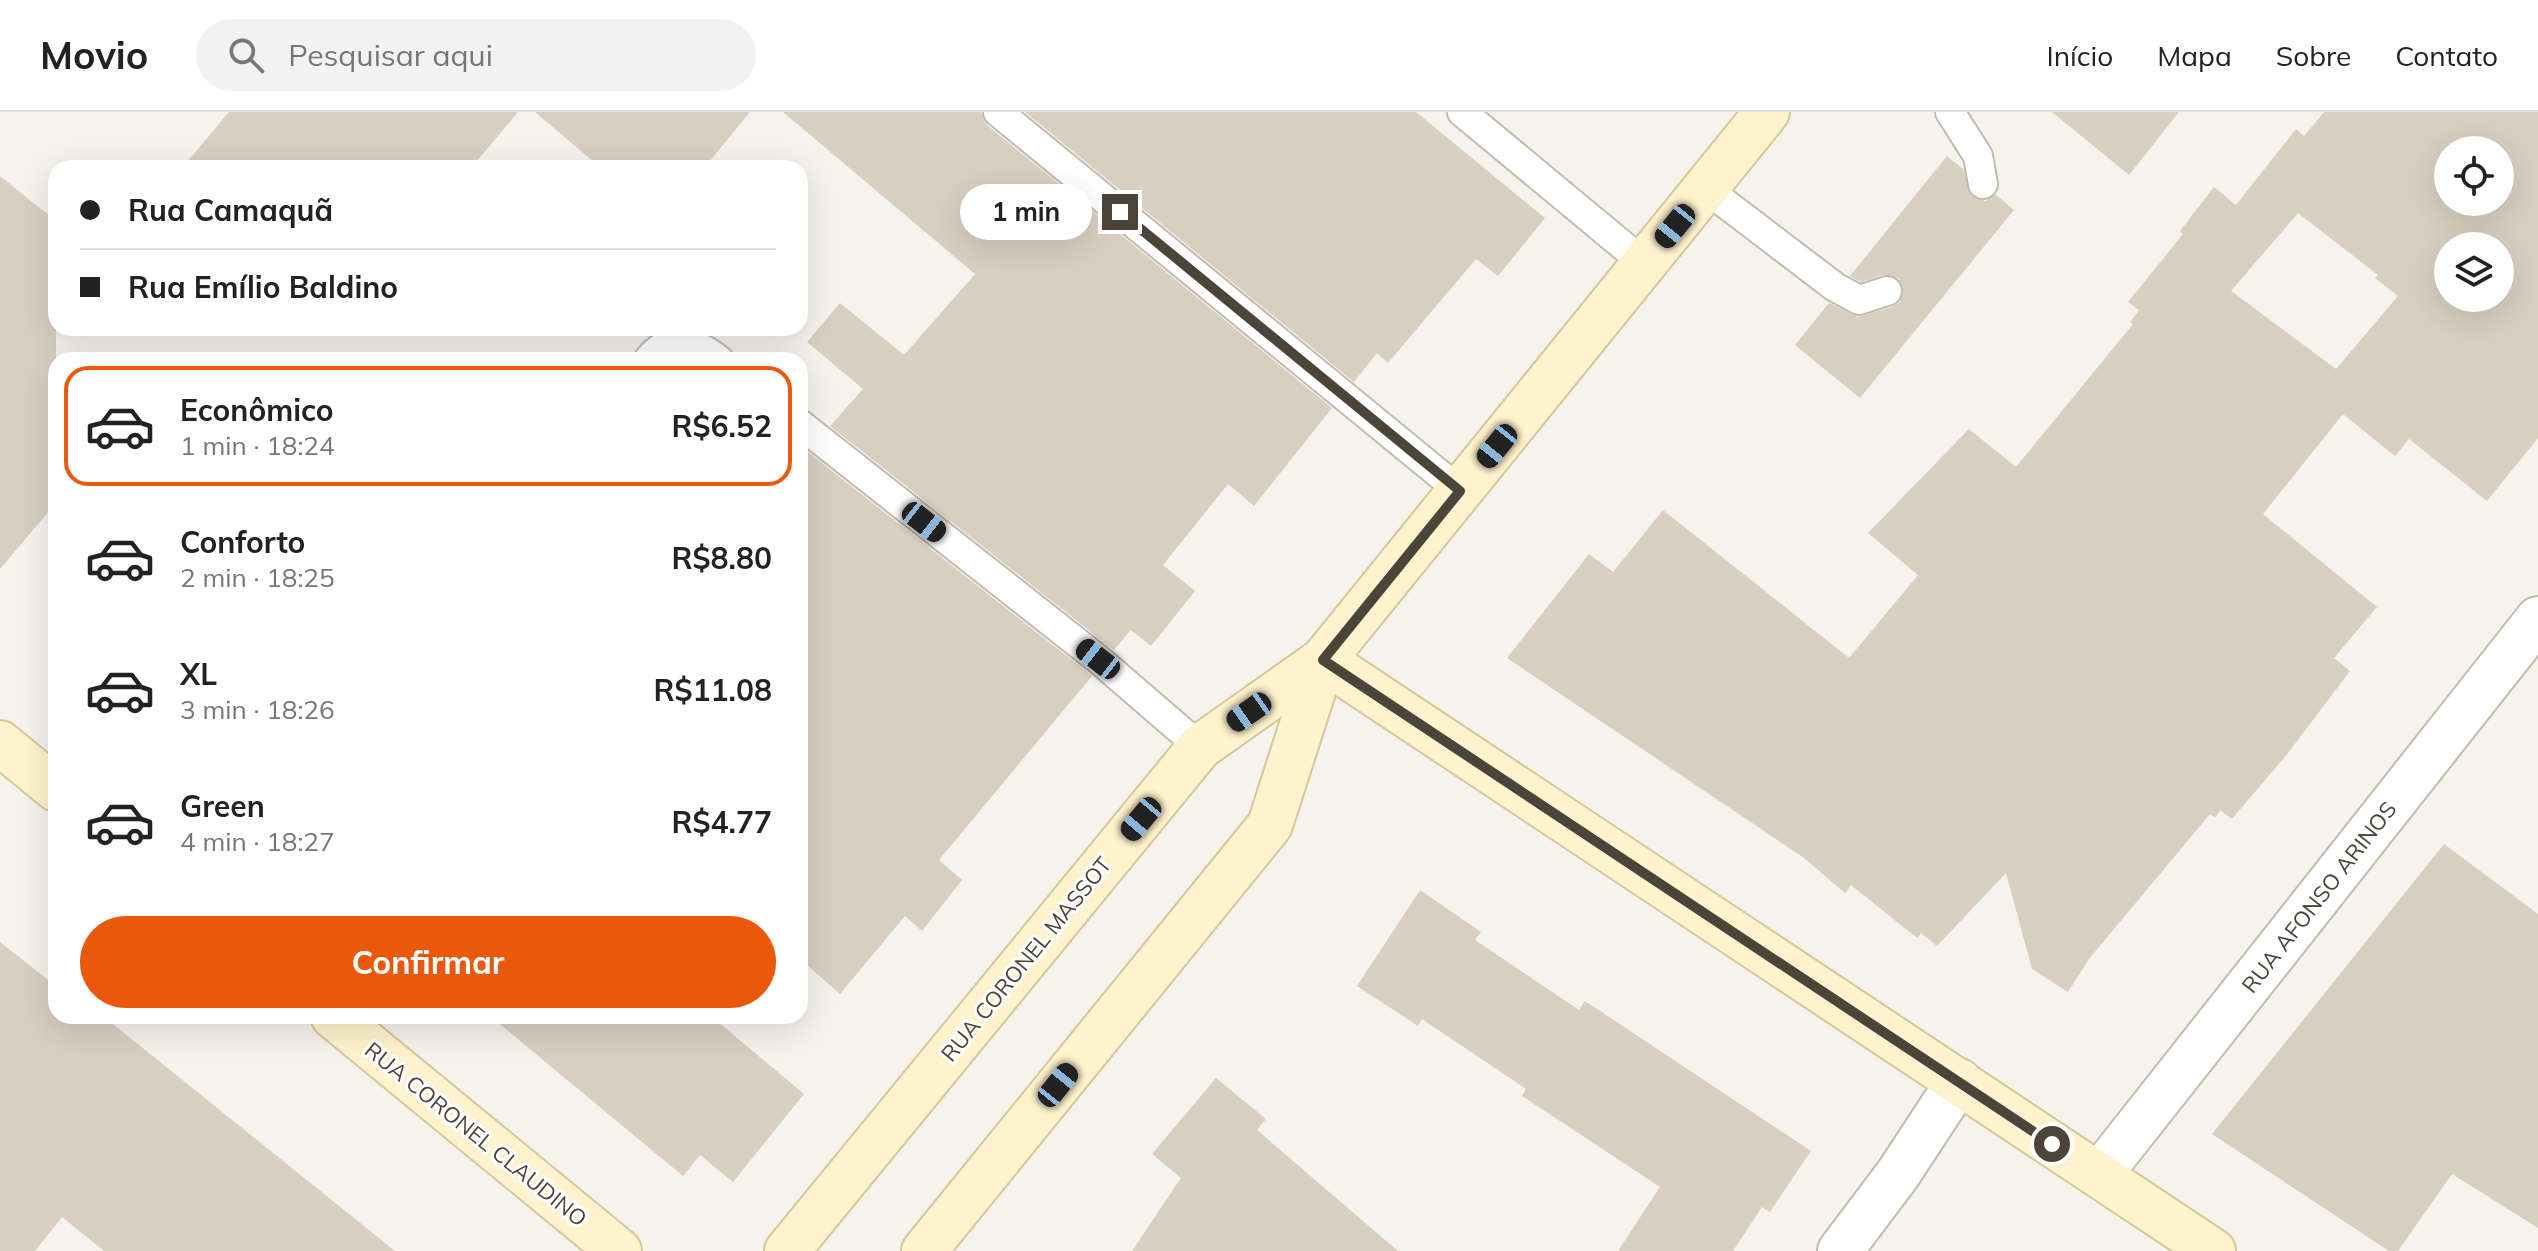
<!DOCTYPE html>
<html lang="pt">
<meta charset="utf-8">
<style>
:root{--surface:#fff;--page:#f2f2f2;--text:#222;--muted:#767676;--line:#e0e0e0;--accent:#ea580c}
body{margin:0;font-family:Mulish,sans-serif;background:var(--page);color:var(--text);height:100vh;display:flex;flex-direction:column;font-size:30px;white-space:nowrap}
*{box-sizing:border-box;margin:0}
p{font-size:26px;color:var(--muted)}
.icon{flex:none;width:44px;height:44px;fill:none;stroke:currentColor;stroke-width:2;stroke-linecap:round;stroke-linejoin:round}
.map{position:relative;flex:1;overflow:hidden}
.details{position:absolute;left:48px;top:240px;width:760px;height:672px;display:flex;flex-direction:column;background:var(--surface);border-radius:24px;box-shadow:0 8px 32px #0002}
.details>*{flex:none}
.top-card{position:absolute;left:48px;top:48px;width:760px;height:176px;border-radius:24px;box-shadow:0 8px 32px #0002;display:grid;align-content:center;height:176px;padding:0 32px;background:var(--surface)}
.tools{position:absolute;left:2434px;top:24px;display:grid;gap:16px}
.tools a{display:grid;place-items:center;width:80px;height:80px;border-radius:50%;background:var(--surface);box-shadow:0 8px 32px #0002;font-size:40px}
.end{position:absolute;width:36px;height:36px;margin:-18px;border:10px solid #4b4439;background:#fff;box-shadow:0 0 0 4px #fff}
.from{border-radius:50%}
.bubble{position:absolute;height:56px;border-radius:28px;background:var(--surface);box-shadow:0 8px 32px #0002;font-size:26px;font-weight:700;line-height:56px;text-align:center}
.car{position:absolute;width:24px;height:48px;margin:-24px -12px;border-radius:10px;box-shadow:0 0 6px 2px #0007;background:linear-gradient(#222 24%,#8ab4d8 0 40%,#222 0 76%,#8ab4d8 0 86%,#222 0)}
.top-card b{display:flex;align-items:center;gap:28px;height:76px;font-size:30px}
.top-card b+b{border-top:2px solid var(--line)}
.top-card i{width:20px;height:20px;background:var(--text)}
ul{padding:14px 0 0;list-style:none}
li{display:flex;align-items:center;gap:24px;height:120px;margin:0 16px 12px;padding:0 16px;border:4px solid transparent;border-radius:24px}
li div{flex:1}
li b{display:block;font-size:30px}
li em{font-style:normal;font-weight:700}
li.current{border-color:var(--accent)}
li>.icon{width:72px;height:72px;stroke-width:1.5}
.action{display:flex;gap:16px;margin-top:auto;padding:16px 32px}
.action a{flex:1;height:92px;border-radius:48px;background:var(--accent);color:#fff;font-size:32px;font-weight:700;line-height:92px;text-align:center}
header{display:flex;align-items:center;gap:48px;box-sizing:border-box;height:112px;padding:0 40px;background:var(--surface);border-bottom:2px solid var(--line)}
header strong{font-size:38px}
nav{display:flex;gap:44px;margin-inline-start:auto;font-size:28px}
.search{width:560px;height:72px;background:var(--page);display:flex;align-items:center;gap:20px;box-sizing:border-box;padding:0 28px;border-radius:44px;color:var(--muted);font-size:30px}
.map>svg:first-child{display:block}
.building{fill:#d8cfc1;fill-rule:evenodd}
.lines{fill:none;stroke-linecap:round;stroke-linejoin:round}
.lane-casing{stroke:#c2bbae;stroke-width:32}
.street-casing{stroke:#c2bbae;stroke-width:48}
.secondary-casing{stroke:#d6c79b;stroke-width:48}
.lane{stroke:#fff;stroke-width:28}
.street{stroke:#fff;stroke-width:44}
.secondary{stroke:#fff3cd;stroke-width:44}
.route{stroke:#4b4439;stroke-width:10}
.labels{text-anchor:middle;dominant-baseline:central;stroke-width:6;stroke-linejoin:round;paint-order:stroke}
.street-label{font-size:22px;fill:#4b4439;stroke:#fff}
</style>
<header>
<strong>Movio</strong>
<div class="search"><svg class="icon" aria-label="search" viewBox="0 0 24 24"><circle cx="10" cy="10" r="6"/><path d="M15 15l6 6"/></svg>Pesquisar aqui</div>
<nav><a>Início</a><a>Mapa</a><a>Sobre</a><a>Contato</a></nav>
</header>
<div class="map">
<svg width="2538" height="1139" viewBox="0 0 2538 1139">
<rect width="100%" height="100%" fill="#f6f3ec"/>
<g class="building">
<path d="M 229,0 L 518,0 L 471,56 L 182,56 Z"/>
<path d="M 535,0 L 750,0 L 704,56 L 601,56 Z"/>
<path d="M 783,0 L 981,0 L 987,13 L 1332,296 L 1254,394 L 1228,372 L 1163,453 L 1195,479 L 1151,534 L 1131,518 L 1114,538 L 830,314 L 863,277 L 807,230 L 840,191 L 904,243 L 975,162 Z"/>
<path d="M 1025,0 L 1416,0 L 1545,106 L 1498,164 L 1476,147 L 1388,251 L 1377,241 L 1354,270 Z"/>
<path d="M 2052,0 L 2179,0 L 2129,63 Z"/>
<path d="M 2324,0 L 2538,0 L 2538,326 L 2487,389 L 2409,327 L 2395,344 L 2343,302 L 2263,402 L 2377,495 L 2334,546 L 2350,559 L 2288,641 L 2232,707 L 2220,698 L 2215,706 L 2210,702 L 2089,847 L 2068,880 L 2032,857 L 2006,761 L 1937,834 L 1921,821 L 1917,826 L 1851,773 L 1845,781 L 1804,746 L 1507,546 L 1589,442 L 1613,460 L 1663,398 L 1849,546 L 1918,463 L 1868,421 L 1969,317 L 2016,355 L 2133,212 L 2130,210 L 2139,198 L 2128,190 L 2183,122 L 2180,119 L 2214,75 L 2236,93 L 2296,17 L 2304,24 ZM 2448,38 L 2500,38 L 2500,90 L 2448,90 ZM 2298,101 L 2378,163 L 2375,166 L 2398,184 L 2336,257 L 2231,179 ZM 2448,134 L 2500,134 L 2500,186 L 2448,186 Z"/>
<path d="M 1947,44 L 1963,57 L 1971,83 L 1985,89 L 1996,83 L 2014,98 L 1860,286 L 1795,233 L 1829,191 L 1858,205 L 1892,195 L 1900,190 L 1903,175 L 1898,166 L 1883,163 L 1861,170 L 1850,164 Z"/>
<path d="M 0,64 L 56,109 L 56,391 L 0,457 Z"/>
<path d="M 808,340 L 1092,564 L 939,748 L 962,768 L 922,819 L 905,804 L 840,882 L 800,847 L 800,349 Z"/>
<path d="M 2444,732 L 2538,802 L 2538,1116 L 2452,1062 L 2398,1139 L 2389,1139 L 2212,1022 Z"/>
<path d="M 1420,778 L 1481,820 L 1475,828 L 1579,898 L 1585,889 L 1811,1039 L 1770,1100 L 1762,1095 L 1733,1139 L 1618,1139 L 1660,1075 L 1522,984 L 1526,977 L 1422,907 L 1418,914 L 1357,874 Z"/>
<path d="M 0,830 L 56,874 L 56,904 L 103,904 L 395,1139 L 104,1139 L 62,1105 L 35,1139 L 0,1139 Z"/>
<path d="M 490,904 L 711,904 L 804,982 L 733,1070 L 700,1043 L 683,1064 Z"/>
<path d="M 1216,966 L 1266,1007 L 1257,1018 L 1398,1139 L 1132,1139 L 1181,1066 L 1152,1042 Z"/>
</g>
<g class="lines">
<defs>
<g id="lane">
<path d="M 998,0 L 1460,379"/>
<path d="M 1462,0 L 1644,151"/>
<path d="M 1950,0 L 1978,44 L 1983,72"/>
<path d="M 1705,76 L 1835,175 L 1859,188 L 1887,179"/>
<path d="M 648,248 C 670,221 695,229 719,248"/>
<path d="M 800,312 L 1098,547 L 1200,635"/>
</g>
<g id="street">
<path d="M 2099,1063 L 2538,507"/>
<path d="M 1840,1139 L 1898,1062 L 1959,969"/>
</g>
<g id="secondary">
<path d="M 1323,548 L 2213,1139"/>
<path d="M 0,631 L 56,677"/>
<path d="M 333,904 L 619,1139"/>
<path d="M 787,1139 L 1200,635 L 1323,548 L 1767,0"/>
<path d="M 924,1139 L 1270,713 L 1323,548"/>
</g>
</defs>
<use href="#lane" class="lane-casing"/>
<use href="#street" class="street-casing"/>
<use href="#secondary" class="secondary-casing"/>
<use href="#lane" class="lane"/>
<use href="#street" class="street"/>
<use href="#secondary" class="secondary"/>
</g>
<g class="lines">
<path class="route" d="M 1120,100 L 1460,379 L 1323,548 L 2052,1032"/>
</g>
<g class="labels">
<g class="street-label">
<text transform="translate(2319 785) rotate(-52)">RUA AFONSO ARINOS</text>
<text transform="translate(1026 847) rotate(-51)">RUA CORONEL MASSOT</text>
<text transform="translate(476 1022) rotate(39)">RUA CORONEL CLAUDINO</text>
</g>
</g>
</svg>
<div class="tools">
<a><svg class="icon" aria-label="locate" viewBox="0 0 24 24"><circle cx="12" cy="12" r="6"/><path d="M12 2v4M12 18v4M2 12h4M18 12h4"/></svg></a>
<a><svg class="icon" aria-label="layers" viewBox="0 0 24 24"><path d="M12 4l9 5-9 5-9-5zM3 14l9 5 9-5"/></svg></a>
</div>
<i class="end from" style="left:2052px;top:1032px"></i>
<i class="end" style="left:1120px;top:100px"></i>
<div class="bubble" style="left:960px;top:72px;width:132px">1 min</div>
<i class="car" style="left:1675px;top:114px;rotate:219deg"></i>
<i class="car" style="left:1497px;top:334px;rotate:219deg"></i>
<i class="car" style="left:924px;top:410px;rotate:128deg"></i>
<i class="car" style="left:1098px;top:547px;rotate:308deg"></i>
<i class="car" style="left:1249px;top:600px;rotate:235deg"></i>
<i class="car" style="left:1141px;top:707px;rotate:220deg"></i>
<i class="car" style="left:1058px;top:973px;rotate:39deg"></i>
<div class="top-card">
<b><i class="from"></i>Rua Camaquã</b>
<b><i></i>Rua Emílio Baldino</b>
</div>
<section class="details">
<ul>
<li class="current"><svg class="icon" aria-label="car" viewBox="0 0 24 24"><path d="M5 17H2v-5l4-1 3-4h7l3 4 3 1v5h-3M9 17h6M6 11h13"/><circle cx="7" cy="17" r="2"/><circle cx="17" cy="17" r="2"/></svg><div><b>Econômico</b><p>1 min · 18:24</p></div><em>R$6.52</em></li>
<li><svg class="icon" aria-label="car" viewBox="0 0 24 24"><path d="M5 17H2v-5l4-1 3-4h7l3 4 3 1v5h-3M9 17h6M6 11h13"/><circle cx="7" cy="17" r="2"/><circle cx="17" cy="17" r="2"/></svg><div><b>Conforto</b><p>2 min · 18:25</p></div><em>R$8.80</em></li>
<li><svg class="icon" aria-label="car" viewBox="0 0 24 24"><path d="M5 17H2v-5l4-1 3-4h7l3 4 3 1v5h-3M9 17h6M6 11h13"/><circle cx="7" cy="17" r="2"/><circle cx="17" cy="17" r="2"/></svg><div><b>XL</b><p>3 min · 18:26</p></div><em>R$11.08</em></li>
<li><svg class="icon" aria-label="car" viewBox="0 0 24 24"><path d="M5 17H2v-5l4-1 3-4h7l3 4 3 1v5h-3M9 17h6M6 11h13"/><circle cx="7" cy="17" r="2"/><circle cx="17" cy="17" r="2"/></svg><div><b>Green</b><p>4 min · 18:27</p></div><em>R$4.77</em></li>
</ul>
<div class="action"><a>Confirmar</a></div>
</section>
</div>
